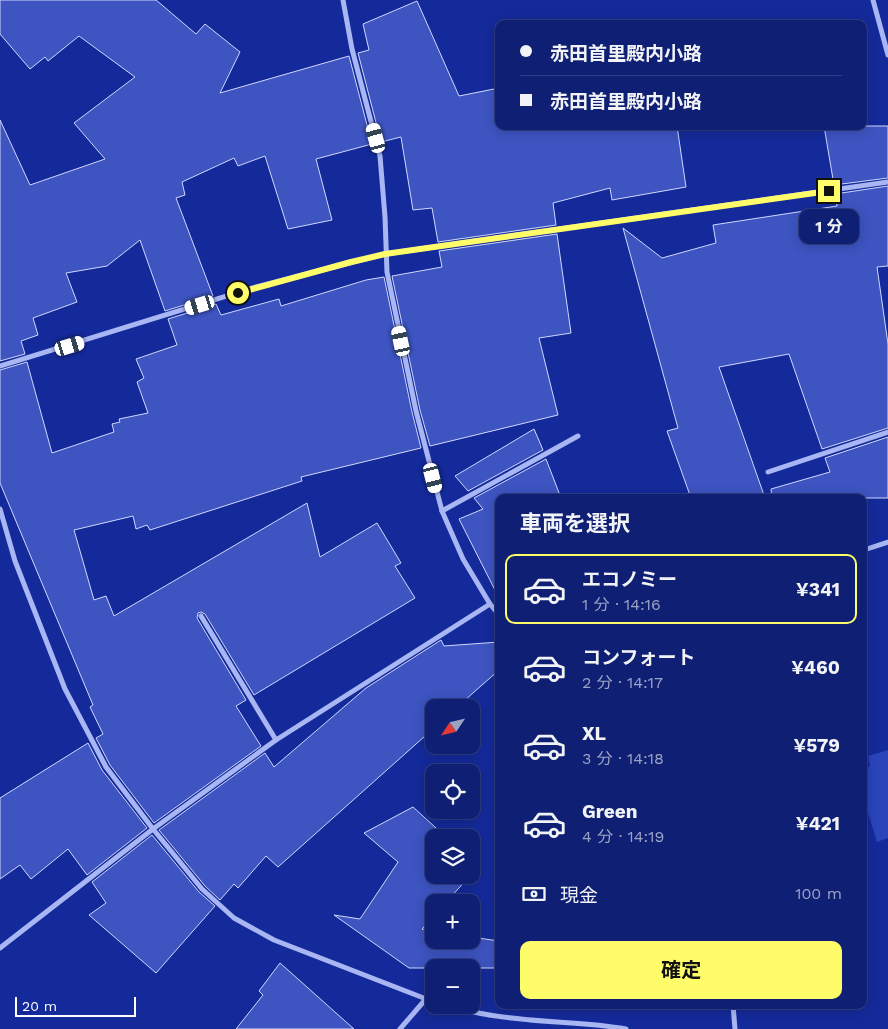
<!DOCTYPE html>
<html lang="ja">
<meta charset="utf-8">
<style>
:root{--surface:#0f2074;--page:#1d2d7c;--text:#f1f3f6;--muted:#9ba3c5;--line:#2f3e86;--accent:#fffc6a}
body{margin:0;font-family:"Work Sans","Noto Sans JP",sans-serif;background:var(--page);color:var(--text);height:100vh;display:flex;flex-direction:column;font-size:19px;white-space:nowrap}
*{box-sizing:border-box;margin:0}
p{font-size:16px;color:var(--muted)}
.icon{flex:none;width:28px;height:28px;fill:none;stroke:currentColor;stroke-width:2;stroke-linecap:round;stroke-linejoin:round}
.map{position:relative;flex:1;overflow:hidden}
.panel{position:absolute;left:495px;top:494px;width:372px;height:515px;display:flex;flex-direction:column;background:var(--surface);border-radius:10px;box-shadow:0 2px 12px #0003,0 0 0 1px var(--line)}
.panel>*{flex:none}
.guide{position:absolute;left:495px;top:20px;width:372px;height:110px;border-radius:10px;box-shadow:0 2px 12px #0003,0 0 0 1px var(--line);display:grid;align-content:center;height:110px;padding:0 25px;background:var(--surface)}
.needle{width:32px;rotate:235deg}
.tools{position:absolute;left:425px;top:699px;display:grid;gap:10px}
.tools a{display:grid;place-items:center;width:55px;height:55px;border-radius:10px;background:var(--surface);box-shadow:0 2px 12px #0003,0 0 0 1px var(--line);font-size:25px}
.scale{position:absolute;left:15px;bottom:12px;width:121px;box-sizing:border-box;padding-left:5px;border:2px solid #fff;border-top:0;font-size:14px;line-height:18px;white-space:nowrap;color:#fff;-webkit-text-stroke:4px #142a9a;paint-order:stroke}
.end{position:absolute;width:22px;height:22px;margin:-11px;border:6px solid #fffc6a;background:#111;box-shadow:0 0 0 2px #111}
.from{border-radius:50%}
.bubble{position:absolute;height:35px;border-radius:10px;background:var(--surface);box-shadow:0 2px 12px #0003,0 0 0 1px var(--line);font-size:16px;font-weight:700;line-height:35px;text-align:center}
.car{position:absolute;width:15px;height:30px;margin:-15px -8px;border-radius:6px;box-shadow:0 0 4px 1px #0007;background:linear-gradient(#fff 24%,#345 0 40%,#fff 0 76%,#345 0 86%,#fff 0)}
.guide b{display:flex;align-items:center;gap:18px;height:48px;font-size:19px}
.guide b+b{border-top:1px solid var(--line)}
.guide i{width:12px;height:12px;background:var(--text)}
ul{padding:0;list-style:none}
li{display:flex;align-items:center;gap:15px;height:70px;margin:0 10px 8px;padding:0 15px;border:2px solid transparent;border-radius:10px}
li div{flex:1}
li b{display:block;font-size:19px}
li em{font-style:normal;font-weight:700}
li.active{border-color:var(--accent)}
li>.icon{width:45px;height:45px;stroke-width:1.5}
h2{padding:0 25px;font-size:22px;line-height:60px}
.pay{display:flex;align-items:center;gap:12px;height:55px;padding:0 25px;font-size:19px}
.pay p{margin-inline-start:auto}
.button{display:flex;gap:10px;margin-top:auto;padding:10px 25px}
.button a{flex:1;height:58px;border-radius:10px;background:var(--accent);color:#111;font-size:20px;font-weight:700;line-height:58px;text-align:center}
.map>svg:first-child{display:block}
.green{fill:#2a44ba}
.building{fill:#3d54c1;stroke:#d0d8fd}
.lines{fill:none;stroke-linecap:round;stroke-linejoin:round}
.street{stroke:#a8b6f3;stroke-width:5}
.route{stroke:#fffc6a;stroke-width:6}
</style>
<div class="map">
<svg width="888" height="1029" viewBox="0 0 888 1029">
<rect width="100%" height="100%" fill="#142a9a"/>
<path class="green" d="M 888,750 L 888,838 L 877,842 L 864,800 L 864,769 L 870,766 L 868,756 Z"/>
<g class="building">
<path d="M 0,0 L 156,0 L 196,34 L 205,24 L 240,52 L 220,93 L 349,56 L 372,144 L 316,159 L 332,220 L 288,229 L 265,156 L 238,166 L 234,158 L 182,182 L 185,195 L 176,198 L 213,296 L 165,311 L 140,240 L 107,266 L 66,273 L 77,302 L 33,318 L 38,335 L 21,341 L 25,354 L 0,361 L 0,120 L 30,185 L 105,159 L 74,123 L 135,77 L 79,36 L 48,61 L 45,57 L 30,69 L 0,34 Z"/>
<path d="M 417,1 L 459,96 L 499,88 L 499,126 L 677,126 L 686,187 L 612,200 L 610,188 L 553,203 L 556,225 L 438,242 L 432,208 L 413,210 L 401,137 L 381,142 L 358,53 L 369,50 L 363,24 Z"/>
<path d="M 824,126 L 888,126 L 888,178 L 834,185 Z"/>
<path d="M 888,186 L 888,266 L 877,267 L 888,344 L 888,428 L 822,449 L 789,354 L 719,367 L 765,498 L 691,498 L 667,431 L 678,428 L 623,228 L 662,258 L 716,243 L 713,225 L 837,206 L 835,194 Z"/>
<path d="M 557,234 L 571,333 L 539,338 L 558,415 L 430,446 L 420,410 L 392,276 L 442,267 L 439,251 Z"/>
<path d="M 384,277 L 412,412 L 421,448 L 301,477 L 302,481 L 150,530 L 147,525 L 136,529 L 133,516 L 74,530 L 94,600 L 106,596 L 114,616 L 307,503 L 320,557 L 377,523 L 401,563 L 395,566 L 415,598 L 254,695 L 205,614 L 201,612 L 198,613 L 197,618 L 246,700 L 236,706 L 261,746 L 154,823 L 110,765 L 96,738 L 103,734 L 90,707 L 93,705 L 0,483 L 0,370 L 27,362 L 52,453 L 114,432 L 112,424 L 120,422 L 119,419 L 148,413 L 137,382 L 144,378 L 136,359 L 177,345 L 168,319 L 216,304 L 221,315 L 279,299 L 281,306 L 366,280 Z"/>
<path d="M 534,429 L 543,450 L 468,491 L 455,476 Z"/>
<path d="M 888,437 L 888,498 L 772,498 L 771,489 L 830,472 L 825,458 Z"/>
<path d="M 546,459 L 561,498 L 499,498 L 499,598 L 459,519 L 483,509 L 474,498 Z"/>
<path d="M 441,640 L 444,646 L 499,642 L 499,670 L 456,708 L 434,708 L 434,728 L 278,867 L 266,856 L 238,888 L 234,884 L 220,900 L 205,886 L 159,830 L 265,753 L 274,767 L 366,688 Z"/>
<path d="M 88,743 L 102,770 L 147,828 L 87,875 L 68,849 L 31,879 L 20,865 L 0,879 L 0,798 Z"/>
<path d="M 413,807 L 447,838 L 434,838 L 434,875 L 471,875 L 446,902 L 434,902 L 434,916 L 422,929 L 434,931 L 434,940 L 471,940 L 471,937 L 499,941 L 499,968 L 409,968 L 334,915 L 360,919 L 398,862 L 364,833 Z"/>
<path d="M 152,835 L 199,892 L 215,906 L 156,973 L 89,915 L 106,903 L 92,882 Z"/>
<path d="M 280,963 L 354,1029 L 236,1029 L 263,995 L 259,991 Z"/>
</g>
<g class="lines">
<g class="street">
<path d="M 343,0 L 352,49 L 380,156 L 385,217 L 387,272 L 416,411 L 442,511 L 463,559 L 490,604 L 499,615"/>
<path d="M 873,0 L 888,55"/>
<path d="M 0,366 L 256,287 L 385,254 L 888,182"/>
<path d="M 768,472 L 888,432"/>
<path d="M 0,509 L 15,561 L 65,689 L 106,767 L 153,829 L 202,889 L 234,918 L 274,940 L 434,1002"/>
<path d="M 442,511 L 578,436"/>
<path d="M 864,550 L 888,542"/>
<path d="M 201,616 L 276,740"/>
<path d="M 0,948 L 153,829 L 276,740 L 490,604"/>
<path d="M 444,1005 C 467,1011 489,1016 512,1018 C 550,1023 588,1022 626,1029"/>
<path d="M 733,1005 L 735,1029"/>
<path d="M 400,1029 L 425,1000"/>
</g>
</g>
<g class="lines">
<path class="route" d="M 238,293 L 351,262 L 385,254 L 829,191"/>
</g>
</svg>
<div class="tools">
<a><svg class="needle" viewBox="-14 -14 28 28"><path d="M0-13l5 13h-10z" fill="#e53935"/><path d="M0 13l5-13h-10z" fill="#9ba3c5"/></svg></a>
<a><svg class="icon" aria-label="locate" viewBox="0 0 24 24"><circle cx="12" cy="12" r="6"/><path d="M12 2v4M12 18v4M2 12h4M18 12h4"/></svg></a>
<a><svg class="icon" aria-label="layers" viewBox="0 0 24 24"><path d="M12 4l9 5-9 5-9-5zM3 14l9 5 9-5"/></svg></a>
<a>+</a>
<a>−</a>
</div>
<div class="scale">20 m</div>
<i class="end from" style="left:238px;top:293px"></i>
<i class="end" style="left:829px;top:191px"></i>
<div class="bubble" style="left:799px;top:209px;width:60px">1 分</div>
<i class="car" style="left:376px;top:138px;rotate:345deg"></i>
<i class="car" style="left:200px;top:305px;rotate:253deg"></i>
<i class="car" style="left:401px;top:341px;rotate:348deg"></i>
<i class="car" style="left:70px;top:346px;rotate:73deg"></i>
<i class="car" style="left:433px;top:478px;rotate:166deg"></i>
<div class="guide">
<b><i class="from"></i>赤田首里殿内小路</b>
<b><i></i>赤田首里殿内小路</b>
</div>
<section class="panel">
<h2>車両を選択</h2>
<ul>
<li class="active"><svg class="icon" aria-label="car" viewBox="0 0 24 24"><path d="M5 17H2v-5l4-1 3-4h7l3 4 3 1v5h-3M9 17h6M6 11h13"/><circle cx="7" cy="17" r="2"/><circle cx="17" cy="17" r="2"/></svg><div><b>エコノミー</b><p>1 分 · 14:16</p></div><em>¥341</em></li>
<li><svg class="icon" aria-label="car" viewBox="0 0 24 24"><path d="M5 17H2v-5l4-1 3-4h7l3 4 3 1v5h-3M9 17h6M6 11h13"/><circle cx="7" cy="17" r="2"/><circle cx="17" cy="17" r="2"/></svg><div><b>コンフォート</b><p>2 分 · 14:17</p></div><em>¥460</em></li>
<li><svg class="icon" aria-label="car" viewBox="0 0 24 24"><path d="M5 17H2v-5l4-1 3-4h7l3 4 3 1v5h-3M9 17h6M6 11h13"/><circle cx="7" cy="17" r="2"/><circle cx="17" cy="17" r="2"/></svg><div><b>XL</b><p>3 分 · 14:18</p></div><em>¥579</em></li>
<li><svg class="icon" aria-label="car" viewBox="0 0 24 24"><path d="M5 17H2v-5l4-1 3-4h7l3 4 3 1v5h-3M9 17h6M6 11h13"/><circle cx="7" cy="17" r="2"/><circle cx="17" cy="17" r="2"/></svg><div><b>Green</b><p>4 分 · 14:19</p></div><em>¥421</em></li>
</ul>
<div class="pay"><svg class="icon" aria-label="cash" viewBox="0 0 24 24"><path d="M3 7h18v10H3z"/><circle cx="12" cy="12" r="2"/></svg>現金<p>100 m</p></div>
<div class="button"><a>確定</a></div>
</section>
</div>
